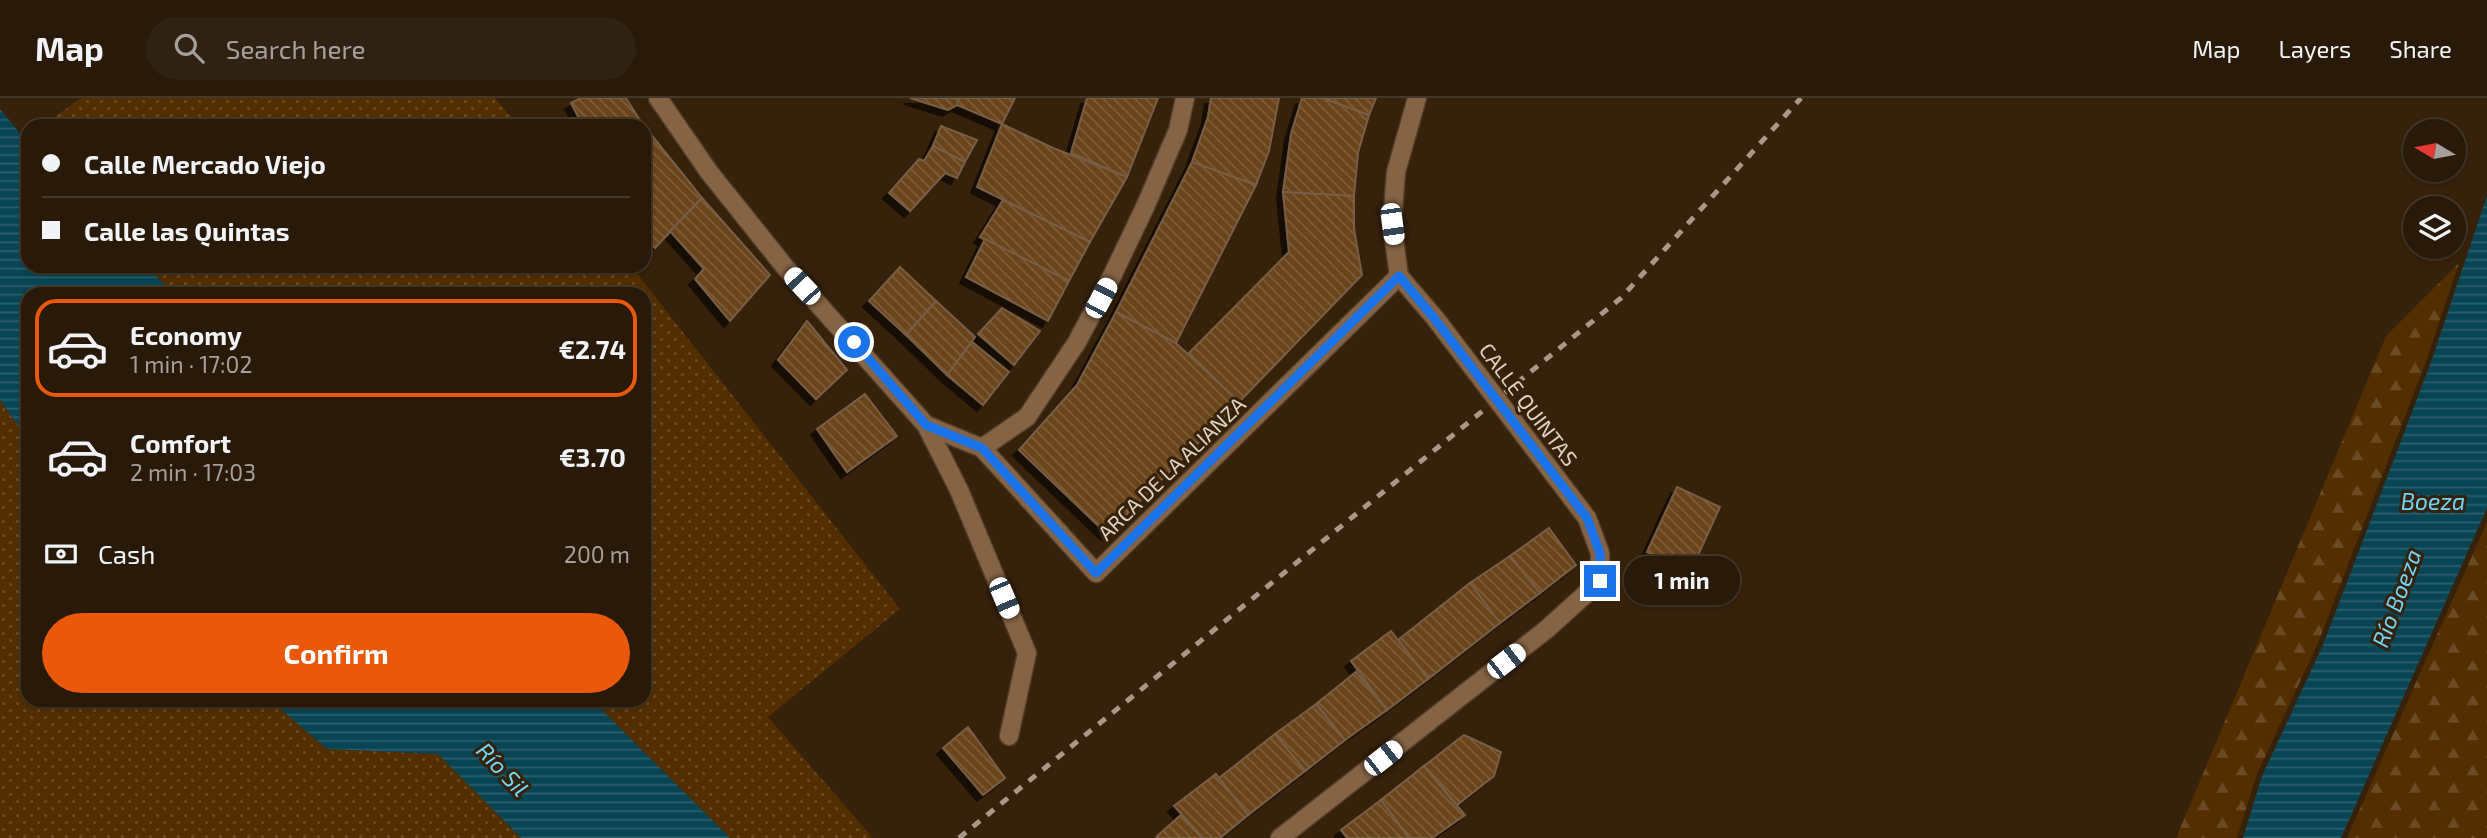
<!DOCTYPE html>
<meta charset="utf-8">
<style>
:root{--surface:#281908;--page:#302212;--text:#f1f3f6;--muted:#a5a09c;--line:#443829;--accent:#ea580c}
body{margin:0;font-family:"Exo 2",sans-serif;background:var(--page);color:var(--text);height:100vh;display:flex;flex-direction:column;font-size:26px;white-space:nowrap}
*{box-sizing:border-box;margin:0}
p{font-size:23px;color:var(--muted)}
.icon{flex:none;width:38px;height:38px;fill:none;stroke:currentColor;stroke-width:2;stroke-linecap:round;stroke-linejoin:round}
.map{position:relative;flex:1;overflow:hidden}
.side{position:absolute;left:21px;top:189px;width:630px;height:420px;display:flex;flex-direction:column;background:var(--surface);border-radius:21px;box-shadow:0 2px 5px #0004,0 0 0 2px var(--line)}
.side>*{flex:none}
.top-card{position:absolute;left:21px;top:21px;width:630px;height:154px;border-radius:21px;box-shadow:0 2px 5px #0004,0 0 0 2px var(--line);display:grid;align-content:center;height:154px;padding:0 21px;background:var(--surface)}
.needle{width:46px;rotate:280deg}
.controls{position:absolute;left:2403px;top:21px;display:grid;gap:14px}
.controls a{display:grid;place-items:center;width:63px;height:63px;border-radius:50%;background:var(--surface);box-shadow:0 2px 5px #0004,0 0 0 2px var(--line);font-size:35px}
.end{position:absolute;width:32px;height:32px;margin:-16px;border:9px solid #1a73e8;background:#fff;box-shadow:0 0 0 4px #fff}
.from{border-radius:50%}
.bubble{position:absolute;height:49px;border-radius:24px;background:var(--surface);box-shadow:0 2px 5px #0004,0 0 0 2px var(--line);font-size:23px;font-weight:700;line-height:49px;text-align:center}
.car{position:absolute;width:21px;height:42px;margin:-21px -10px;border-radius:9px;box-shadow:0 0 5px 2px #0007;background:linear-gradient(#fff 24%,#345 0 40%,#fff 0 76%,#345 0 86%,#fff 0)}
.top-card b{display:flex;align-items:center;gap:24px;height:66px;font-size:26px}
.top-card b+b{border-top:2px solid var(--line)}
.top-card i{width:18px;height:18px;background:var(--text)}
ul{padding:12px 0 0;list-style:none}
li{display:flex;align-items:center;gap:21px;height:98px;margin:0 14px 10px;padding:0 7px;border:4px solid transparent;border-radius:21px}
li div{flex:1}
li b{display:block;font-size:26px}
li em{font-style:normal;font-weight:700}
li.current{border-color:var(--accent)}
li>.icon{width:63px;height:63px;stroke-width:1.5}
.pay{display:flex;align-items:center;gap:18px;height:77px;padding:0 21px;font-size:26px}
.pay p{margin-inline-start:auto}
.action{display:flex;gap:14px;margin-top:auto;padding:14px 21px}
.action a{flex:1;height:80px;border-radius:42px;background:var(--accent);color:#fff;font-size:28px;font-weight:700;line-height:80px;text-align:center}
header{display:flex;align-items:center;gap:42px;box-sizing:border-box;height:98px;padding:0 35px;background:var(--surface);border-bottom:2px solid var(--line)}
header strong{font-size:33px}
nav{display:flex;gap:38px;margin-inline-start:auto;font-size:24px}
.search{width:490px;height:63px;background:var(--page);display:flex;align-items:center;gap:18px;box-sizing:border-box;padding:0 24px;border-radius:38px;color:var(--muted);font-size:26px}
.map>svg:first-child{display:block}
.grass{fill:url(#grass-dots)}
.forest{fill:url(#forest-firs)}
.water{fill:url(#water-rules)}
.building{fill:url(#building-back-hatch);stroke:#775e47;stroke-width:2;filter:url(#shadow)}
.lines{fill:none;stroke-linecap:round;stroke-linejoin:round}
.minor-casing{stroke:#513d28;stroke-width:21}
.minor{stroke:#856445;stroke-width:18}
.rail{stroke:#a99888;stroke-width:5;stroke-dasharray:9 9;stroke-linecap:butt}
.minor-bridge-casing{stroke:#513d28;stroke-width:21;stroke-linecap:butt}
.minor-bridge{stroke:#856445;stroke-width:18}
.route{stroke:#1a73e8;stroke-width:9}
.labels{text-anchor:middle;dominant-baseline:central;stroke-width:6;stroke-linejoin:round;paint-order:stroke}
.street-label{font-size:21px;fill:#e0d2c5;stroke:#36210a}
.water-label{font-size:23px;font-style:italic;fill:#6ed8f8;stroke:#36210a}
</style>
<header>
<strong>Map</strong>
<div class="search"><svg class="icon" aria-label="search" viewBox="0 0 24 24"><circle cx="10" cy="10" r="6"/><path d="M15 15l6 6"/></svg>Search here</div>
<nav><a>Map</a><a>Layers</a><a>Share</a></nav>
</header>
<div class="map">
<svg width="2487" height="740" viewBox="0 0 2487 740">
<defs>
<pattern id="grass-dots" width="8" height="8" patternUnits="userSpaceOnUse" patternTransform="scale(1.75)"><rect width="8" height="8" fill="#522e00"/><path d="M2 2h.1M6 6h.1" fill="none" stroke="#6b4b24" stroke-width="1.8" stroke-linecap="round"/></pattern>
<pattern id="forest-firs" width="22" height="20" patternUnits="userSpaceOnUse" patternTransform="scale(1.75)"><rect width="22" height="20" fill="#522e00"/><path d="M5 1l3.5 6h-7zM16 11l3.5 6h-7z" fill="#6b4b24"/></pattern>
<pattern id="water-rules" width="6" height="5" patternUnits="userSpaceOnUse" patternTransform="scale(1.75)"><rect width="6" height="5" fill="#084554"/><path d="M0 2.5h6" fill="none" stroke="#2c5f6b"/></pattern>
<pattern id="building-back-hatch" width="6" height="6" patternUnits="userSpaceOnUse" patternTransform="scale(1.75)"><rect width="6" height="6" fill="#6a441a"/><path d="M-1 5l2 2M0 0l6 6M5-1l2 2" fill="none" stroke="#7f5e3a"/></pattern>
<filter id="shadow"><feDropShadow dx="-6" dy="6" stdDeviation="0" flood-color="#0009"/></filter>
</defs>
<rect width="100%" height="100%" fill="#36210a"/>
<g class="grass">
<path d="M 81,0 L 495,0 L 518,28 L 42,28 Z"/>
<path d="M 145,168 L 631,168 L 900,511 L 768,619 L 873,740 L 730,740 L 592,602 L 644,602 L 644,196 L 175,196 Z"/>
<path d="M 0,302 L 28,341 L 28,602 L 270,602 L 327,651 L 438,656 L 521,740 L 0,740 Z"/>
</g>
<g class="forest">
<path d="M 2459,165 L 2425,266 L 2318,545 L 2257,676 L 2237,740 L 2176,740 L 2386,238 Z"/>
<path d="M 2487,424 L 2487,740 L 2347,740 Z"/>
</g>
<g class="water">
<path d="M 0,11 L 28,45 L 28,168 L 145,168 L 175,196 L 28,196 L 28,341 L 0,302 Z"/>
<path d="M 2487,98 L 2487,410 L 2341,740 L 2243,740 L 2262,678 L 2323,547 L 2430,267 Z"/>
<path d="M 270,602 L 592,602 L 730,740 L 521,740 L 438,656 L 327,651 Z"/>
</g>
<g class="building">
<path d="M 581,0 L 626,0 L 641,24 L 635,28 L 583,28 L 571,5 Z"/>
<path d="M 910,0 L 959,0 L 957,7 L 948,12 Z"/>
<path d="M 959,0 L 1015,0 L 1002,26 L 957,7 Z"/>
<path d="M 1087,0 L 1158,0 L 1127,79 L 1071,55 Z"/>
<path d="M 1211,0 L 1279,0 L 1269,53 L 1256,87 L 1192,64 L 1208,19 Z"/>
<path d="M 1302,0 L 1323,0 L 1369,17 L 1358,55 L 1354,98 L 1283,94 L 1291,36 Z"/>
<path d="M 1323,0 L 1376,0 L 1369,17 Z"/>
<path d="M 641,24 L 702,100 L 655,150 L 644,137 L 644,28 L 635,28 Z"/>
<path d="M 1002,26 L 1053,50 L 1127,79 L 1090,144 L 977,89 Z"/>
<path d="M 941,28 L 977,42 L 965,64 L 933,48 Z"/>
<path d="M 933,48 L 965,64 L 957,80 L 945,75 L 910,113 L 889,95 L 919,61 L 924,63 Z"/>
<path d="M 1192,64 L 1256,87 L 1176,245 L 1116,214 Z"/>
<path d="M 1283,94 L 1354,98 L 1354,131 L 1362,177 L 1239,304 L 1188,256 L 1289,154 Z"/>
<path d="M 702,100 L 770,177 L 730,223 L 695,181 L 704,171 L 670,133 Z"/>
<path d="M 1003,102 L 1090,144 L 1069,183 L 980,139 Z"/>
<path d="M 985,141 L 1069,183 L 1048,223 L 966,179 Z"/>
<path d="M 900,169 L 936,203 L 906,237 L 869,203 Z"/>
<path d="M 936,203 L 975,239 L 947,277 L 906,237 Z"/>
<path d="M 1002,210 L 1040,233 L 1014,267 L 978,236 Z"/>
<path d="M 1116,214 L 1176,245 L 1239,304 L 1107,436 L 1019,352 L 1077,287 Z"/>
<path d="M 807,223 L 847,272 L 816,301 L 778,262 Z"/>
<path d="M 972,244 L 1009,274 L 983,307 L 947,277 Z"/>
<path d="M 865,296 L 897,338 L 847,374 L 817,331 Z"/>
<path d="M 1677,389 L 1720,409 L 1690,475 L 1647,454 Z"/>
<path d="M 1549,430 L 1576,467 L 1540,495 L 1510,458 Z"/>
<path d="M 1510,458 L 1540,495 L 1500,525 L 1470,485 Z"/>
<path d="M 1470,485 L 1500,525 L 1428,581 L 1398,542 Z"/>
<path d="M 1391,533 L 1428,581 L 1387,612 L 1351,563 Z"/>
<path d="M 1356,574 L 1387,612 L 1345,642 L 1316,606 Z"/>
<path d="M 1316,606 L 1345,642 L 1305,673 L 1275,636 Z"/>
<path d="M 968,629 L 1005,680 L 983,697 L 943,650 Z"/>
<path d="M 1275,636 L 1305,673 L 1248,717 L 1219,680 Z"/>
<path d="M 1464,637 L 1501,654 L 1494,678 L 1457,707 L 1424,668 Z"/>
<path d="M 1424,668 L 1465,717 L 1432,740 L 1409,740 L 1381,702 Z"/>
<path d="M 1216,676 L 1248,717 L 1220,740 L 1203,740 L 1174,708 Z"/>
<path d="M 1381,702 L 1409,740 L 1347,740 L 1341,732 Z"/>
<path d="M 1181,717 L 1203,740 L 1156,740 L 1157,738 Z"/>
</g>
<g class="lines">
<defs>
<g id="minor">
<path d="M 658,0 L 709,74 L 785,169 L 926,327 L 959,392 L 1027,555 L 1009,638"/>
<path d="M 1417,0 L 1396,74 L 1392,126 L 1399,178 L 1435,220"/>
<path d="M 926,327 L 982,350 L 1027,319 L 1077,244 L 1112,178 L 1145,109 L 1178,32 L 1185,0"/>
<path d="M 982,350 L 1096,475 L 1399,178"/>
<path d="M 1280,740 L 1547,531 L 1600,483 L 1600,455 L 1587,420"/>
</g>
</defs>
<use href="#minor" class="minor-casing"/>
<use href="#minor" class="minor"/>
<path class="rail" d="M 959,740 L 1621,200 L 1801,0"/>
<defs>
<path id="minor-bridge" d="M 1435,220 L 1587,420"/>
</defs>
<use href="#minor-bridge" class="minor-bridge-casing"/>
<use href="#minor-bridge" class="minor-bridge"/>
</g>
<g class="lines">
<path class="route" d="M 854,244 L 926,327 L 982,350 L 1096,475 L 1399,178 L 1434,220 L 1587,420 L 1600,455 L 1600,483"/>
</g>
<g class="labels">
<g class="street-label">
<text transform="translate(1529 306) rotate(53)">CALLE QUINTAS</text>
<text transform="translate(1171 370) rotate(-44)">ARCA DE LA ALIANZA</text>
</g>
<g class="water-label">
<text x="2433" y="403">Boeza</text>
<text transform="translate(2396 500) rotate(-70)">Río Boeza</text>
<text transform="translate(503 671) rotate(47)">Río Sil</text>
</g>
</g>
</svg>
<div class="controls">
<a><svg class="needle" viewBox="-14 -14 28 28"><path d="M0-13l5 13h-10z" fill="#e53935"/><path d="M0 13l5-13h-10z" fill="#a5a09c"/></svg></a>
<a><svg class="icon" aria-label="layers" viewBox="0 0 24 24"><path d="M12 4l9 5-9 5-9-5zM3 14l9 5 9-5"/></svg></a>
</div>
<i class="end from" style="left:854px;top:244px"></i>
<i class="end" style="left:1600px;top:483px"></i>
<div class="bubble" style="left:1624px;top:458px;width:116px">1 min</div>
<i class="car" style="left:1392px;top:126px;rotate:172deg"></i>
<i class="car" style="left:802px;top:188px;rotate:317deg"></i>
<i class="car" style="left:1101px;top:200px;rotate:28deg"></i>
<i class="car" style="left:1004px;top:500px;rotate:157deg"></i>
<i class="car" style="left:1506px;top:563px;rotate:52deg"></i>
<i class="car" style="left:1383px;top:660px;rotate:52deg"></i>
<div class="top-card">
<b><i class="from"></i>Calle Mercado Viejo</b>
<b><i></i>Calle las Quintas</b>
</div>
<section class="side">
<ul>
<li class="current"><svg class="icon" aria-label="car" viewBox="0 0 24 24"><path d="M5 17H2v-5l4-1 3-4h7l3 4 3 1v5h-3M9 17h6M6 11h13"/><circle cx="7" cy="17" r="2"/><circle cx="17" cy="17" r="2"/></svg><div><b>Economy</b><p>1 min · 17:02</p></div><em>€2.74</em></li>
<li><svg class="icon" aria-label="car" viewBox="0 0 24 24"><path d="M5 17H2v-5l4-1 3-4h7l3 4 3 1v5h-3M9 17h6M6 11h13"/><circle cx="7" cy="17" r="2"/><circle cx="17" cy="17" r="2"/></svg><div><b>Comfort</b><p>2 min · 17:03</p></div><em>€3.70</em></li>
</ul>
<div class="pay"><svg class="icon" aria-label="cash" viewBox="0 0 24 24"><path d="M3 7h18v10H3z"/><circle cx="12" cy="12" r="2"/></svg>Cash<p>200 m</p></div>
<div class="action"><a>Confirm</a></div>
</section>
</div>
